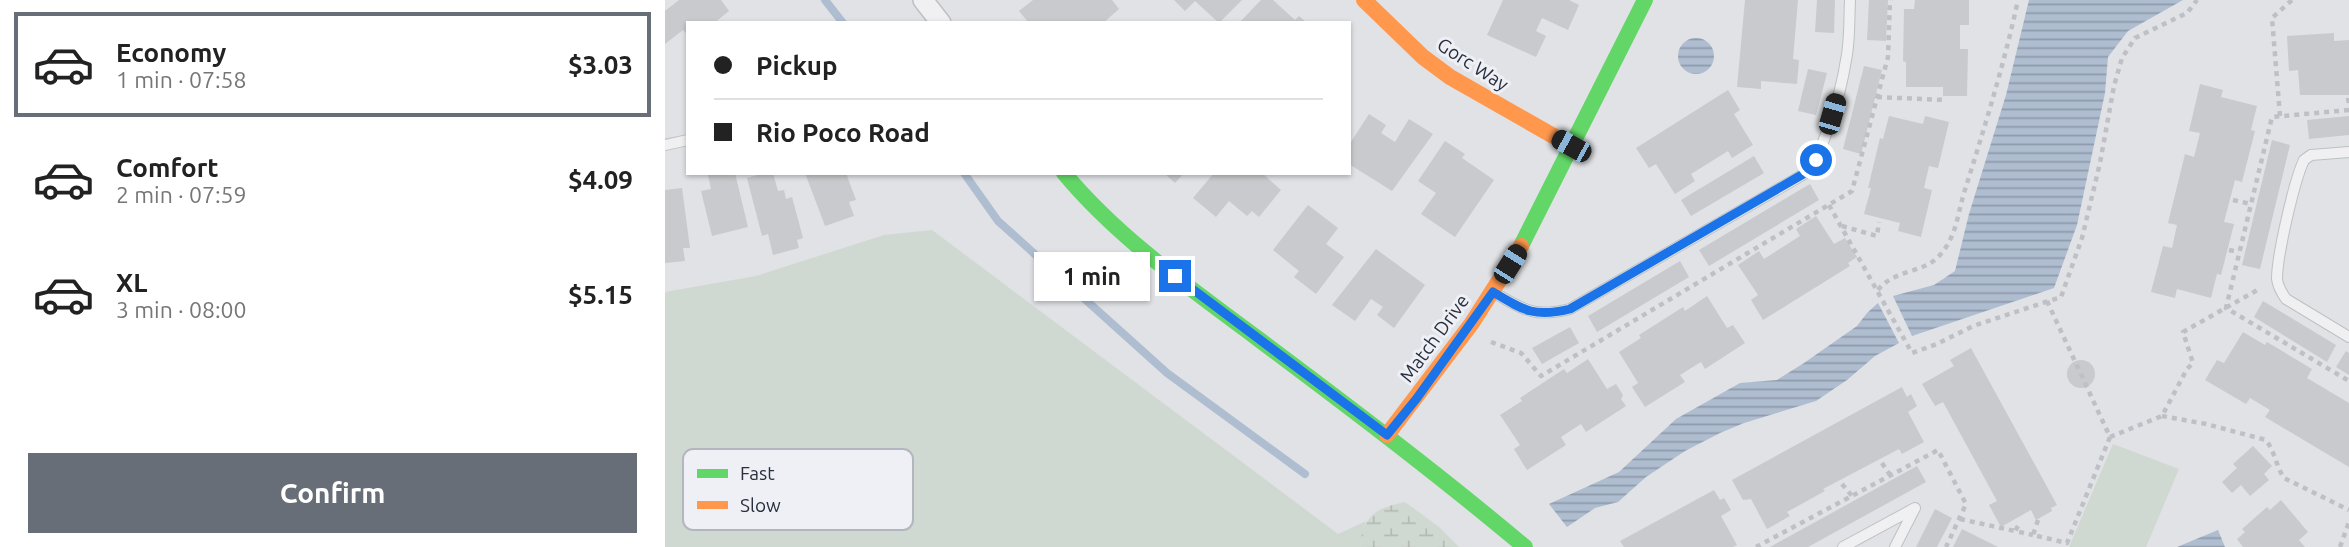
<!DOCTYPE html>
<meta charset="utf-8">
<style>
:root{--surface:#fff;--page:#f2f2f2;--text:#222;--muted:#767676;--line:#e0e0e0;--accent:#686e78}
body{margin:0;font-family:Ubuntu,sans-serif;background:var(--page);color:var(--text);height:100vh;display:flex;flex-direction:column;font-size:26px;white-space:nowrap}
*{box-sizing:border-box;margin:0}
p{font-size:23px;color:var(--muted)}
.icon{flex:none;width:38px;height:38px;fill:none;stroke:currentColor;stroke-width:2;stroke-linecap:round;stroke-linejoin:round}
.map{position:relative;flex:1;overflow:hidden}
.side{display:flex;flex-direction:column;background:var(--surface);width:665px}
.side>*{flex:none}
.hud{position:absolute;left:21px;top:21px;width:665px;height:154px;border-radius:0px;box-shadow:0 2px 5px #0004;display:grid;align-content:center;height:154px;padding:0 28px;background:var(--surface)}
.end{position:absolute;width:32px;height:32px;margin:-16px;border:9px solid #1a73e8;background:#fff;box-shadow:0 0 0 4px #fff}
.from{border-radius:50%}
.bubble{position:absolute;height:49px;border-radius:0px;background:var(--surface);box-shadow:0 2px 5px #0004;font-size:23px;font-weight:600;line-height:49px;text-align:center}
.car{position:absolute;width:21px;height:42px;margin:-21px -10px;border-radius:9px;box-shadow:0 0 5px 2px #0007;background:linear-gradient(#222 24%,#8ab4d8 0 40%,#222 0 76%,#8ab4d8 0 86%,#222 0)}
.hud b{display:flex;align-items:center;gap:24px;height:66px;font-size:26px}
.hud b+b{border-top:2px solid var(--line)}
.hud i{width:18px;height:18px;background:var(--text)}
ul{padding:12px 0 0;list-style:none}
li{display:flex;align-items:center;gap:21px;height:105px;margin:0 14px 10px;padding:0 14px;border:4px solid transparent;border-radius:0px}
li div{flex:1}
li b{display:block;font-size:26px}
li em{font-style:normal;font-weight:600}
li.selected{border-color:var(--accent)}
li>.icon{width:63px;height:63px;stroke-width:1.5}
.primary-button{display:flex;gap:14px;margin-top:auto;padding:14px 28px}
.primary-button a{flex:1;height:80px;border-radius:0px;background:var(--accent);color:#fff;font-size:28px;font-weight:600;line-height:80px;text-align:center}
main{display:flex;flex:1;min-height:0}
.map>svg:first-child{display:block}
.grass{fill:#d0d9d1}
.wetland{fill:url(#wetland-marsh)}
.water{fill:url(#water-rules)}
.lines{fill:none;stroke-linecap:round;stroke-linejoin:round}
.stream{stroke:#afbdd0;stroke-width:8}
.building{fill:#c9cacd}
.lane-casing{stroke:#bec0c3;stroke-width:12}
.street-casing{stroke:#bec0c3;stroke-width:22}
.path{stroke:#bfc0c6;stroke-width:4.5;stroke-dasharray:5 5;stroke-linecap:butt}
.lane{stroke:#f0f0f2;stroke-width:10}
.street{stroke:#f0f0f2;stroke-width:19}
.fast{stroke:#63d668;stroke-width:16}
.slow{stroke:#ff974d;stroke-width:16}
.route{stroke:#1a73e8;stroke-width:9}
.labels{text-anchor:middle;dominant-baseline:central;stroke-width:6;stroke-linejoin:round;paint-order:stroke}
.street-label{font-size:19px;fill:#282f3e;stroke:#eef0f5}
.key{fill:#eef0f5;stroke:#b3b6be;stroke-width:2}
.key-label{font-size:19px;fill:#282f3e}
</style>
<main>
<section class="side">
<ul>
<li class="selected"><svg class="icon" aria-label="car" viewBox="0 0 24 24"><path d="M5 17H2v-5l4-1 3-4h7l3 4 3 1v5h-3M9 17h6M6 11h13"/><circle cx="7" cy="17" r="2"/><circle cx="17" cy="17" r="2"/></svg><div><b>Economy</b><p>1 min · 07:58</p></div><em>$3.03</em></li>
<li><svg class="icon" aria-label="car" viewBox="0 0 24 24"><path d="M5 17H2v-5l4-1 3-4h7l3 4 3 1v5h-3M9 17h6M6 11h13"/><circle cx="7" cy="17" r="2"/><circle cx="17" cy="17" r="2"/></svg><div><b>Comfort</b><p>2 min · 07:59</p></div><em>$4.09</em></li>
<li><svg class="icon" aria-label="car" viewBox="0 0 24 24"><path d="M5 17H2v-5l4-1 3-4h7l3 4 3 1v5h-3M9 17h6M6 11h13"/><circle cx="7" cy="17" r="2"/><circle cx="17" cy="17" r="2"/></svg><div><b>XL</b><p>3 min · 08:00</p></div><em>$5.15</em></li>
</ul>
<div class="primary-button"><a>Confirm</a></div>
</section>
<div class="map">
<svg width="1684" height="547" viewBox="0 0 1684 547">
<defs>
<pattern id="wetland-marsh" width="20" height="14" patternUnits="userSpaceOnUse" patternTransform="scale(1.75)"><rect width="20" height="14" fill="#d0d9d1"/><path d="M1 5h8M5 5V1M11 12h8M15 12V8" fill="none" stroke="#b3bbb4"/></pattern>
<pattern id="water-rules" width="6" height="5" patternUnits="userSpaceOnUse" patternTransform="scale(1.75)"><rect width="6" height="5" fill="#afbdd0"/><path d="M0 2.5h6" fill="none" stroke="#8e9aaa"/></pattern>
</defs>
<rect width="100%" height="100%" fill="#e0e2e5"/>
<g class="grass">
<path d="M 267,230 L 673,534 L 701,521 L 695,547 L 0,547 L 0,292 L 91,276 L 219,235 Z"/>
<path d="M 1448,444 L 1514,469 L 1481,547 L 1404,547 Z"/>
</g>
<path class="wetland" d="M 740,502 L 774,527 L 794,547 L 695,547 C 698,515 711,508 740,502 Z"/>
<g class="water">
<path d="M 1364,0 L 1518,0 L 1463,31 L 1443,57 L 1440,93 L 1412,225 L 1389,288 L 1247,336 L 1228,296 L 1269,285 L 1290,271 L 1304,214 L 1341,95 Z"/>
<circle cx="1031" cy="56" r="18"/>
<path d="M 1213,303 L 1234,343 L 1210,356 L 1182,380 L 1151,401 L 1079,423 L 1055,433 L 1020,451 L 981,477 L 953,502 L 930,508 L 902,527 L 884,504 L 954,472 L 1011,419 L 1075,383 L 1112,380 L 1139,363 L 1192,326 L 1202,313 Z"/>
<path d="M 1553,530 L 1560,547 L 1512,547 Z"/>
</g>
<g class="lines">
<g class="stream">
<path d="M 160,0 L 178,23"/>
<path d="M 299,173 L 333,221 L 502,373 L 640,474"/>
</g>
</g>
<g class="building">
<path d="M 14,0 L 56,0 L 64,11 L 49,23 L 23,23 L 23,35 L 18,30 L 0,44 L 0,11 Z"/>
<path d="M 368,0 L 447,0 L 454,9 L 438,23 L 364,23 L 354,11 Z"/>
<path d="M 509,0 L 577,0 L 554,23 L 530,1 L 520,11 Z"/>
<path d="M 596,0 L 608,0 L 630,20 L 634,16 L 642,23 L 574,23 Z"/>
<path d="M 838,0 L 904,0 L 914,5 L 903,30 L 877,18 L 871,31 L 881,36 L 871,57 L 822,35 Z"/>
<path d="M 1080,0 L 1133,0 L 1128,59 L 1134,60 L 1132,84 L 1096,81 L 1096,89 L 1072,87 Z"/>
<path d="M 1152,0 L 1170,0 L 1169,33 L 1150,32 Z"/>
<path d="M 1204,0 L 1223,0 L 1221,41 L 1202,40 Z"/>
<path d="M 1250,0 L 1304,0 L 1304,25 L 1295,25 L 1295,49 L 1303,49 L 1302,96 L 1278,96 L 1278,87 L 1241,87 L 1241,62 L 1238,61 L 1239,9 L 1249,9 Z"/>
<path d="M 1669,33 L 1669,41 L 1684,40 L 1684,95 L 1635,95 L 1633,70 L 1624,71 L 1622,36 Z"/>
<path d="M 1199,66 L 1217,70 L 1196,154 L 1178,149 Z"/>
<path d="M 1143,69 L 1162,73 L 1151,115 L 1133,111 Z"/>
<path d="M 1535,84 L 1558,90 L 1556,97 L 1592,106 L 1586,130 L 1590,131 L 1577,182 L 1570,180 L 1559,222 L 1569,224 L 1556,275 L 1552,274 L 1546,298 L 1512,289 L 1510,298 L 1486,292 L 1498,246 L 1507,248 L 1512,225 L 1503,223 L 1520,154 L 1529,157 L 1535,133 L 1524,131 Z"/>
<path d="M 1063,90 L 1075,110 L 1069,114 L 1088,145 L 1067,158 L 1063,151 L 1026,174 L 1030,181 L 1010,194 L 991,164 L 984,168 L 971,148 Z"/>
<path d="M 704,114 L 721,125 L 716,133 L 730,142 L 744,119 L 768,134 L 727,191 L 684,164 L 684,145 Z"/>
<path d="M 1224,116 L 1258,124 L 1260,116 L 1284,122 L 1273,168 L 1264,166 L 1259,188 L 1267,190 L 1256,237 L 1233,231 L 1235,223 L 1199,214 L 1206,188 L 1203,188 L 1215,138 L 1218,139 Z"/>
<path d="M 1684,116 L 1684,135 L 1644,139 L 1642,120 Z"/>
<path d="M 1607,140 L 1625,145 L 1595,269 L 1577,265 Z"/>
<path d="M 780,141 L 800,154 L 797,158 L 829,180 L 790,237 L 756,214 L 771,193 L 753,181 Z"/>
<path d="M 1089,156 L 1099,173 L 1026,216 L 1016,200 Z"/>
<path d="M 52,173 L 70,173 L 83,227 L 47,236 L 36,191 L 46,189 L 43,175 Z"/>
<path d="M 99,173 L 108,173 L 113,191 L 119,190 L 121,199 L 127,197 L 138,238 L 132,240 L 134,248 L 108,255 L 103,234 L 97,236 L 82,178 Z"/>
<path d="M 140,173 L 181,173 L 191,200 L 184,202 L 189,216 L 160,226 Z"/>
<path d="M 499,173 L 519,173 L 510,183 Z"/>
<path d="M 549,173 L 597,173 L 616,190 L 594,217 L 587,211 L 582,216 L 564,201 L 551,217 L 528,198 Z"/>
<path d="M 1145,184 L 1154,200 L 1044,266 L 1034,250 Z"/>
<path d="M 17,188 L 25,248 L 18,248 L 20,261 L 0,263 L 0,190 Z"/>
<path d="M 643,205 L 673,228 L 661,244 L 679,257 L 651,294 L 629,277 L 634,271 L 608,250 Z"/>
<path d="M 1151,216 L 1169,244 L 1180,238 L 1192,257 L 1183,263 L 1185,266 L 1098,320 L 1086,300 L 1093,295 L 1073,265 L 1094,251 L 1099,259 L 1135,236 L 1131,229 Z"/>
<path d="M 711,249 L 760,285 L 729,328 L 712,315 L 718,307 L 706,299 L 690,321 L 667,305 Z"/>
<path d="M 1015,261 L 1024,277 L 932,332 L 923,316 Z"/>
<path d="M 1042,296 L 1062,328 L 1068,325 L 1080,343 L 1040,369 L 1036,362 L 1015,375 L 1020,382 L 980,407 L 967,387 L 973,383 L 954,352 L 976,338 L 974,335 L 1018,307 L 1020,311 Z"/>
<path d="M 1598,301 L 1671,345 L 1662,362 L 1589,317 Z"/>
<path d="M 905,327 L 914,343 L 877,364 L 867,348 Z"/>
<path d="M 1578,332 L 1600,345 L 1602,342 L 1647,369 L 1642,378 L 1684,403 L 1684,467 L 1600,417 L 1605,410 L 1585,398 L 1581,404 L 1540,380 L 1552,360 L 1559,363 Z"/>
<path d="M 1306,348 L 1392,505 L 1386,508 L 1387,511 L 1371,520 L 1366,510 L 1336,527 L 1324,505 L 1332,501 L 1278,402 L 1270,406 L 1257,384 L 1289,366 L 1285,360 Z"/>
<path d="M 1681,351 L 1684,353 L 1684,375 L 1671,367 Z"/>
<path d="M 923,359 L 942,389 L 951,384 L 958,395 L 956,399 L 961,406 L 921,432 L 916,424 L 896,437 L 901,445 L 862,470 L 849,449 L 855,445 L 835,415 L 857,401 L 855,398 L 899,369 L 902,373 Z"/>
<circle cx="1416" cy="374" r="14"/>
<path d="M 1237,387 L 1242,397 L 1246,394 L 1252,406 L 1243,412 L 1259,442 L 1237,454 L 1234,449 L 1158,489 L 1160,491 L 1122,512 L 1125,516 L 1102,529 L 1086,499 L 1078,500 L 1067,480 Z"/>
<path d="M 1588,446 L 1607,466 L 1599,474 L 1604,480 L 1585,496 L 1576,485 L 1567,493 L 1557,482 L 1572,468 L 1568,464 Z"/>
<path d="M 1252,466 L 1261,482 L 1143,547 L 1105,547 Z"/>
<path d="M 1049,490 L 1055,500 L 1059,498 L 1066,510 L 1056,516 L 1072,545 L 1068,547 L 959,547 L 955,541 Z"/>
<path d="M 1616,500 L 1643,532 L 1634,540 L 1640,547 L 1578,547 L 1572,539 L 1580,532 L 1577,529 L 1602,507 L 1605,510 Z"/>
<path d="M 1270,509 L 1287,518 L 1272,547 L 1251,547 Z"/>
<path d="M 1297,529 L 1333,547 L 1288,547 Z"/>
</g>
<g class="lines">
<defs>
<g id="lane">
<path d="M 0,145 L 23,140"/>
<path d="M 1684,152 L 1646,155 L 1639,160 C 1629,181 1612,256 1612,279 C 1613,287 1616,292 1621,299 L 1684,337"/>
<path d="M 828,292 C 859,310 869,318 905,309 L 1141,173 C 1160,149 1176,92 1181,60 C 1185,41 1184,20 1185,0"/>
<path d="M 1178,547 L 1250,508 L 1230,547"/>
</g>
<path id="street" d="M 258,0 L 276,23"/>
</defs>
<use href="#lane" class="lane-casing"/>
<use href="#street" class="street-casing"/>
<g class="path">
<path d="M 1212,97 L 1280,100"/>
<path d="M 1683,98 L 1684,104"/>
<path d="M 1684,110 L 1607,117 L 1561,308 L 1684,381"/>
<path d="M 1615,116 L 1607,18 L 1627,0"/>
<path d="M 1568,200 L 1586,204"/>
<path d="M 1164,205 L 1247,353 L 1272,344 L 1308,326 L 1396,297 L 1417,238 L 1435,163 L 1449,86 L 1457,58 L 1470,38 L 1522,13 L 1532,0"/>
<path d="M 1177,226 L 1212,236 L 1214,222"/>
<path d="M 1564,250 L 1574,252"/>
<path d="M 1213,290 C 1228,270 1258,273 1273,257 C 1291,239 1292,216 1299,193 C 1319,129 1339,65 1353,0"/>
<path d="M 826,342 L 856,353 L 876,376 L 1187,191 L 1223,57 L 1225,0"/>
<path d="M 1497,416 L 1541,424 L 1601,440 C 1610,452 1611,466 1619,478 L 1684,510"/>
<path d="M 1445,437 L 1497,416 L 1522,369 L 1528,363 L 1518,332 L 1596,288"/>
<path d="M 1217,463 L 1225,475"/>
<path d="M 1177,484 L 1187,496"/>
<path d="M 1295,519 L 1350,531"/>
<path d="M 1373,520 L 1368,535 L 1402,543 L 1445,437 L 1382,301"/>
<path d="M 1353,526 L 1350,531 L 1368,535"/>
<path d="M 1091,547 L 1273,450 L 1301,504 L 1281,547"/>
<path d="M 1675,547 L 1684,522"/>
</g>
<use href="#lane" class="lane"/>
<use href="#street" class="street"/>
<g class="fast">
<path d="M 399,173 C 453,238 525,288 592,338 C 683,406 773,474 860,547"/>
<path d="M 856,246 L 980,0"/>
</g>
<g class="slow">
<path d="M 699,0 L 758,57 L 785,77 L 906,146"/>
<path d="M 722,435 L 807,323 L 856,246"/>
</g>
</g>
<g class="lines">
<path class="route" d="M 510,276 L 722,435 L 752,398 L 828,292 C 858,310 869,318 905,309 L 1140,173 L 1151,160"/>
</g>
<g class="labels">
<g class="street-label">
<text transform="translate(808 64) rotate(33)">Gorc Way</text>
<text transform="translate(769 338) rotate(-54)">Match Drive</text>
</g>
</g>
<rect x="18" y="449" width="230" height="81" rx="10" class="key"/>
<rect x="32" y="469" width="31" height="9" fill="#63d668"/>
<rect x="32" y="501" width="31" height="8" fill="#ff974d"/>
<g class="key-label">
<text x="75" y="480">Fast</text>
<text x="75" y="512">Slow</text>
</g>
</svg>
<i class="end from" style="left:1151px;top:160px"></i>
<i class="end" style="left:510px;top:276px"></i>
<div class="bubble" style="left:369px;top:252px;width:116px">1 min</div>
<i class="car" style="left:1167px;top:114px;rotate:16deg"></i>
<i class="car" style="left:906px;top:146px;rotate:299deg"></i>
<i class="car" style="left:845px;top:264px;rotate:32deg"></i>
<div class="hud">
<b><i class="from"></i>Pickup</b>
<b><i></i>Rio Poco Road</b>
</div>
</div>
</main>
